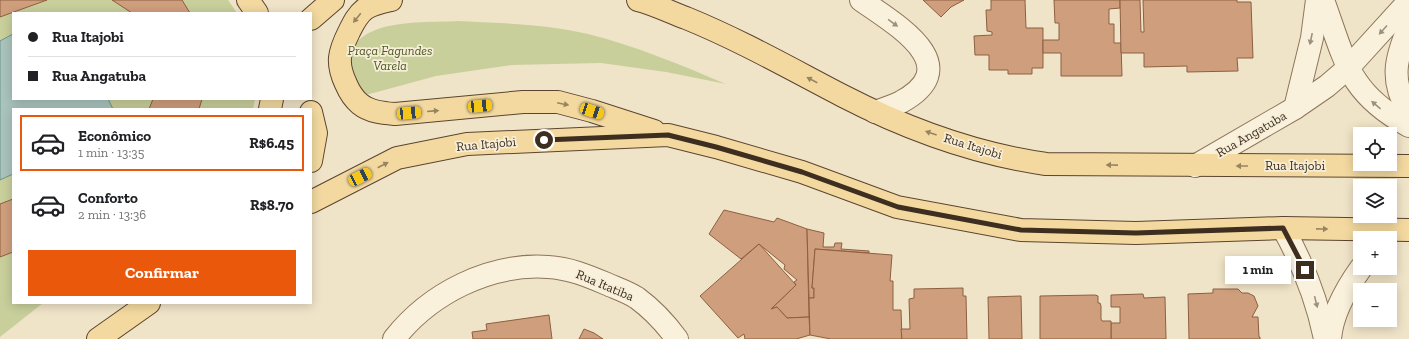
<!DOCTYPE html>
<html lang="pt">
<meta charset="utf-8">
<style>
:root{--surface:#fff;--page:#f2f2f2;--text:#202124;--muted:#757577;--line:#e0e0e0;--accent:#ea580c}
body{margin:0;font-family:"Zilla Slab",serif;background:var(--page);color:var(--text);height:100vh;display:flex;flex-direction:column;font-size:15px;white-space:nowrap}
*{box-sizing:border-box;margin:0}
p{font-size:13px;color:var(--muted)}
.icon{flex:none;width:22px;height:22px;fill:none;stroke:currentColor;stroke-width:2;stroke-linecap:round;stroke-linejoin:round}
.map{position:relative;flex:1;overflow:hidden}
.side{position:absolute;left:12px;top:108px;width:300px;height:196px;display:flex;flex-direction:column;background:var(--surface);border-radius:0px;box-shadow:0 2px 10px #0003}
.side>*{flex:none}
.top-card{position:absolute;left:12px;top:12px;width:300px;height:88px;border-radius:0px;box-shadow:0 2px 10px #0003;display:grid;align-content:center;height:88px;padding:0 16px;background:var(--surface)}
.tools{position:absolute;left:1353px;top:127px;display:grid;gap:8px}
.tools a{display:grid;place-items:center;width:44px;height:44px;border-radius:0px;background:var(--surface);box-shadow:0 2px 10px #0003;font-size:20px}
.end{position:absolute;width:18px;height:18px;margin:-9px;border:5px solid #3d2e20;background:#fff;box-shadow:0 0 0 2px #fff}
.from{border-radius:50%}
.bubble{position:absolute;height:28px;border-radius:0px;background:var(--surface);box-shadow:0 2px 10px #0003;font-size:13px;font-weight:700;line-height:28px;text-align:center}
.car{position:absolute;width:12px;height:24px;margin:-12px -6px;border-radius:5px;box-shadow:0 0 3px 1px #0007;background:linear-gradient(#f5c518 24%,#345 0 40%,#f5c518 0 76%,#345 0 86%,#f5c518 0)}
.top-card b{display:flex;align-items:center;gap:14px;height:38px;font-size:15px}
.top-card b+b{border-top:1px solid var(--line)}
.top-card i{width:10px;height:10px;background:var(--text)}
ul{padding:7px 0 0;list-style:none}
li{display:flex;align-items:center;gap:12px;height:56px;margin:0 8px 6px;padding:0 8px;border:2px solid transparent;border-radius:0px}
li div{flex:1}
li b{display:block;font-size:15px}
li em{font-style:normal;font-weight:700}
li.active{border-color:var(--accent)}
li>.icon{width:36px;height:36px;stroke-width:1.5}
.primary-button{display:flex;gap:8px;margin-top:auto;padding:8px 16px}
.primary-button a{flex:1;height:46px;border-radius:0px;background:var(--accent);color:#fff;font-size:16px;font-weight:700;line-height:46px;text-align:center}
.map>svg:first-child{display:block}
.green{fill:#c9cf9b}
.water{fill:#a9c4bc;stroke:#6f938a}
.building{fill:#cf9f7d;stroke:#8d5f41}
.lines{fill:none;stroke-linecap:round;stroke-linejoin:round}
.minor-casing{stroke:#8d765c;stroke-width:24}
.major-casing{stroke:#5b4430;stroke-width:24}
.minor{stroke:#faf1dc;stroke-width:22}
.major{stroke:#f3d9a0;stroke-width:22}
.oneway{fill:#988460}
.oneway2{fill:#9c907e}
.route{stroke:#3d2e20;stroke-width:5}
.labels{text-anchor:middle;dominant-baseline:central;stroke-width:3.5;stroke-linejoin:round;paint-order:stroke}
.park-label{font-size:13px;font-style:italic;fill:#4d5a26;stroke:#f7eed8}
.street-label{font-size:13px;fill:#3d2e20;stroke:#f7eed8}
</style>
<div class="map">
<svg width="1409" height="339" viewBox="0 0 1409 339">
<rect width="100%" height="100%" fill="#f0e4c8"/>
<g class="green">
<path d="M 0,0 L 228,0 L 237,13 L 13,13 L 13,99 L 255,99 L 253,109 L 13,109 L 13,303 L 43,303 L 0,337 Z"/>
<path d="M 458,21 C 501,23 546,24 588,34 C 636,46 681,65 726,84 L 666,72 L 601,63 L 512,65 L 436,76 L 366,95 L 350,83 C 350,75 349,66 350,58 C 356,17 427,23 458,21 Z"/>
</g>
<path class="water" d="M 13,34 L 13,99 L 108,99 L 113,109 L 13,109 L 13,174 L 0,180 L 0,41 Z"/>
<g class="building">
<path d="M 0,0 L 47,0 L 0,17 Z"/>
<path d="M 112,0 L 182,0 L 190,13 L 132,13 Z"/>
<path d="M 923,0 L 964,0 L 951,7 L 941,17 Z"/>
<path d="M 991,0 L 1025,0 L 1026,28 L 1043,28 L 1043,68 L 1032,68 L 1032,74 L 1008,74 L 1008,70 L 989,70 L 989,55 L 975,55 L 974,36 L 992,35 L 992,32 L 987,31 L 986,10 L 991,10 Z"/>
<path d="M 1054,0 L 1120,0 L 1120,8 L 1109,9 L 1109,24 L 1114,24 L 1114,43 L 1121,43 L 1122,76 L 1061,76 L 1061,53 L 1043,53 L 1043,40 L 1059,40 L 1059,23 L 1055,23 Z"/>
<path d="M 1120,0 L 1140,0 L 1141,32 L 1144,32 L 1143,0 L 1237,0 L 1237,2 L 1251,2 L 1253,58 L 1237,58 L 1238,71 L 1187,72 L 1187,66 L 1144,67 L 1144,53 L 1121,53 Z"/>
<path d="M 153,99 L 202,99 L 199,109 L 149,109 Z"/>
<path d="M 13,199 L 13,252 L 0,257 L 0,204 Z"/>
<path d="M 724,210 L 774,222 L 777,218 L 807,229 L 809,317 L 787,318 L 777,307 L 771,309 L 796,285 L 794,282 L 797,280 L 784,269 L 785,265 L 759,244 L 741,259 L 709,234 Z"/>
<path d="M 807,229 L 824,233 L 823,247 L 834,247 L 835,243 L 842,243 L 841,249 L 869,251 L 869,253 L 815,249 L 812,288 L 814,288 L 814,298 L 809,298 Z"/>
<path d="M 759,244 L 796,285 L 771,309 L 777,307 L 787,318 L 809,317 L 810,335 L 796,339 L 745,339 L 744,334 L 738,338 L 700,296 Z"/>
<path d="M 815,249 L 892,255 L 890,281 L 893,281 L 893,310 L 901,310 L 902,339 L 831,339 L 810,335 L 809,298 L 814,298 L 814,288 L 812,288 Z"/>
<path d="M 963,288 L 963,296 L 966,296 L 967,339 L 902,339 L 901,329 L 910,329 L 909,299 L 914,298 L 914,289 Z"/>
<path d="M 1213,289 L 1238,289 L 1242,293 L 1248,293 L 1254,296 L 1258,306 L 1252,317 L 1258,317 L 1259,337 L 1260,337 L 1260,339 L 1189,339 L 1188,294 L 1213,293 Z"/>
<path d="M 1143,294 L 1144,298 L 1165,297 L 1166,339 L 1111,339 L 1111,323 L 1120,323 L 1120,307 L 1111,307 L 1111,295 Z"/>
<path d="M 1095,295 L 1098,296 L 1098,303 L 1100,303 L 1101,306 L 1101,319 L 1102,321 L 1111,321 L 1111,339 L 1040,339 L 1040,296 Z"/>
<path d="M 1021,296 L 1022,339 L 989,339 L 988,297 Z"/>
<path d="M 549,315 L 552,339 L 473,339 L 472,332 L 487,330 L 486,324 Z"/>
<path d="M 584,329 L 594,333 L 603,339 L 579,339 Z"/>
</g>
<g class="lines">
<defs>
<g id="minor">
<path d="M 861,0 C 893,23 969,65 901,102 C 893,106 884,109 875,112"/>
<path d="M 1323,0 C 1345,60 1348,93 1409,126"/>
<path d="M 1409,27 C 1395,59 1390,81 1409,113"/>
<path d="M 1295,108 L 1327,86 L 1348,68 L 1409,1"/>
<path d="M 1195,166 L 1295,108 L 1312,38 L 1317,0"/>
<path d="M 1283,228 C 1303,264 1317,299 1325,339"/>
<path d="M 394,339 C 430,293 490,263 548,267 C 569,268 588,276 607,284 C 616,288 628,292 637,298 C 652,309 666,324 677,339"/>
<path d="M 1330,339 C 1332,313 1346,289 1361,268"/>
</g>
<g id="major">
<path d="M 248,0 L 257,13"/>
<path d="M 391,0 C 382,2 372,4 365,9 C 357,15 353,24 349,32 C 339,52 336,63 346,84 C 349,91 354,99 360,104 C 370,112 383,113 395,114 L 523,102 L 558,102 L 592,111 L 654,131"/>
<path d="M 638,0 C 654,4 670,12 686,18 C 740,40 791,69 843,96 C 905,128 976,154 1046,164 L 1409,166"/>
<path d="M 311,19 L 333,0"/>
<path d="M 270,109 L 272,99"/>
<path d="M 311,112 L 316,133 L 311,161"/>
<path d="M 311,202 L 397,158 L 467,144 L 668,135 L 716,147 L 802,172 L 897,207 L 1021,230 L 1136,233 L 1283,228 L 1409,230"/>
<path d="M 98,339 L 149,303"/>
</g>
</defs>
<use href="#minor" class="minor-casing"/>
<use href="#major" class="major-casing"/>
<use href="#minor" class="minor"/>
<use href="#major" class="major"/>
</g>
<defs><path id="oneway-solid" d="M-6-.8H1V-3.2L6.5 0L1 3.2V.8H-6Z"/></defs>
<g class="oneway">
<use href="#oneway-solid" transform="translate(357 18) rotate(129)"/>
<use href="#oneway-solid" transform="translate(812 80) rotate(-152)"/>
<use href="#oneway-solid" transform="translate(563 104) rotate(12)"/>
<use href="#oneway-solid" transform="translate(433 111) rotate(-5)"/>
<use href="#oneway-solid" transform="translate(931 133) rotate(-161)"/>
<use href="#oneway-solid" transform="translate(383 165) rotate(-27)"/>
<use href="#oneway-solid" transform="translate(1112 165) rotate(-179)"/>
<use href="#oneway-solid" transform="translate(1242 166) rotate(180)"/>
<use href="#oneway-solid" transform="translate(1322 229) rotate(1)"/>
</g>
<g class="oneway2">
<use href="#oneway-solid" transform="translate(893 23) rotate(36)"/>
<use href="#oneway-solid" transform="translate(1383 30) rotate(132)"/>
<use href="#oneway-solid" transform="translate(1311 39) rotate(102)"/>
<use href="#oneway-solid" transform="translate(1376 105) rotate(-140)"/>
<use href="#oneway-solid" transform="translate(1316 302) rotate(76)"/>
</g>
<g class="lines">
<path class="route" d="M 544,140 L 668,135 L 716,147 L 802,172 L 898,207 L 1021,230 L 1136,233 L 1283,228 L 1305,270"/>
</g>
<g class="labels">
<g class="park-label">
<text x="390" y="50">Praça Fagundes<tspan x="390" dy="15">Varela</tspan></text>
</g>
<g class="street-label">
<text transform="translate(1251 134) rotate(-30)">Rua Angatuba</text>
<text transform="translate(486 144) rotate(-5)">Rua Itajobi</text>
<text transform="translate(973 146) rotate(17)">Rua Itajobi</text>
<text x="1295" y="165">Rua Itajobi</text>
<text transform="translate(605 285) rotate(23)">Rua Itatiba</text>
</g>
</g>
</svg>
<div class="tools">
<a><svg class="icon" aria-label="locate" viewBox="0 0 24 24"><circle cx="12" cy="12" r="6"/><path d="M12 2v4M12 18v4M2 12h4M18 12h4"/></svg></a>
<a><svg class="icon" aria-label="layers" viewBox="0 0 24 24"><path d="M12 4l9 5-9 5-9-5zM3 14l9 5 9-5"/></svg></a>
<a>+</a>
<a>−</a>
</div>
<i class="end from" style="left:544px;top:140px"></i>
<i class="end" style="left:1305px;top:270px"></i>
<div class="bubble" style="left:1225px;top:256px;width:66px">1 min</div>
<i class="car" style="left:480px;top:106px;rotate:85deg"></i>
<i class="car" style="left:592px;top:111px;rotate:108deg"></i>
<i class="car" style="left:409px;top:113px;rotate:85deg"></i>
<i class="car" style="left:360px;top:177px;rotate:63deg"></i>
<div class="top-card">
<b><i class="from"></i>Rua Itajobi</b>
<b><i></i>Rua Angatuba</b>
</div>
<section class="side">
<ul>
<li class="active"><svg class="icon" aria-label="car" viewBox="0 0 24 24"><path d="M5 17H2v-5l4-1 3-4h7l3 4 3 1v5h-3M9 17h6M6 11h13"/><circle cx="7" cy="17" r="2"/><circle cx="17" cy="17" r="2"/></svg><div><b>Econômico</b><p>1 min · 13:35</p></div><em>R$6.45</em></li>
<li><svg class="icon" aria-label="car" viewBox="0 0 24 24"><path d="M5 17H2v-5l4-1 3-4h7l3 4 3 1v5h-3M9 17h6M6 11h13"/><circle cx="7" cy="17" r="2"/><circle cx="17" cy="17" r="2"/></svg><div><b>Conforto</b><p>2 min · 13:36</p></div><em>R$8.70</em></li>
</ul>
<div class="primary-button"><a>Confirmar</a></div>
</section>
</div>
